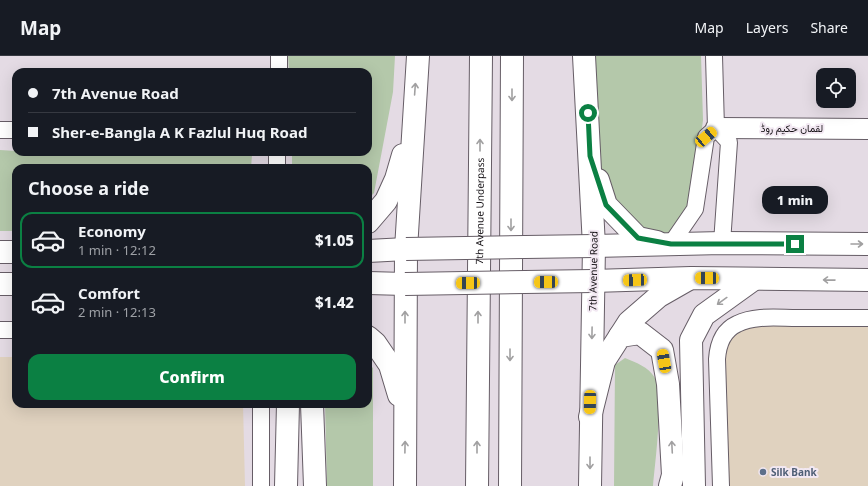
<!DOCTYPE html>
<meta charset="utf-8">
<style>
:root{--surface:#171b24;--page:#242831;--text:#f1f3f6;--muted:#9ea1a6;--line:#363941;--accent:#0b8043}
body{margin:0;font-family:"Noto Sans",Vazirmatn,sans-serif;background:var(--page);color:var(--text);height:100vh;display:flex;flex-direction:column;font-size:15px;white-space:nowrap}
*{box-sizing:border-box;margin:0}
p{font-size:13px;color:var(--muted)}
.icon{flex:none;width:22px;height:22px;fill:none;stroke:currentColor;stroke-width:2;stroke-linecap:round;stroke-linejoin:round}
.map{position:relative;flex:1;overflow:hidden}
.details{position:absolute;left:12px;top:108px;width:360px;height:244px;display:flex;flex-direction:column;background:var(--surface);border-radius:12px;box-shadow:0 4px 16px #0002}
.details>*{flex:none}
.banner{position:absolute;left:12px;top:12px;width:360px;height:88px;border-radius:12px;box-shadow:0 4px 16px #0002;display:grid;align-content:center;height:88px;padding:0 16px;background:var(--surface)}
.controls{position:absolute;left:816px;top:12px;display:grid;gap:8px}
.controls a{display:grid;place-items:center;width:40px;height:40px;border-radius:8px;background:var(--surface);box-shadow:0 4px 16px #0002;font-size:20px}
.end{position:absolute;width:18px;height:18px;margin:-9px;border:5px solid #0b8043;background:#fff;box-shadow:0 0 0 2px #fff}
.from{border-radius:50%}
.bubble{position:absolute;height:28px;border-radius:12px;background:var(--surface);box-shadow:0 4px 16px #0002;font-size:13px;font-weight:800;line-height:28px;text-align:center}
.car{position:absolute;width:12px;height:24px;margin:-12px -6px;border-radius:5px;box-shadow:0 0 3px 1px #0007;background:linear-gradient(#f5c518 24%,#345 0 40%,#f5c518 0 76%,#345 0 86%,#f5c518 0)}
.banner b{display:flex;align-items:center;gap:14px;height:38px;font-size:15px}
.banner b+b{border-top:1px solid var(--line)}
.banner i{width:10px;height:10px;background:var(--text)}
ul{padding:0;list-style:none}
li{display:flex;align-items:center;gap:12px;height:56px;margin:0 8px 6px;padding:0 8px;border:2px solid transparent;border-radius:12px}
li div{flex:1}
li b{display:block;font-size:15px}
li em{font-style:normal;font-weight:800}
li.active{border-color:var(--accent)}
li>.icon{width:36px;height:36px;stroke-width:1.5}
h2{padding:0 16px;font-size:18px;line-height:48px}
.cta{display:flex;gap:8px;margin-top:auto;padding:8px 16px}
.cta a{flex:1;height:46px;border-radius:12px;background:var(--accent);color:#fff;font-size:16px;font-weight:800;line-height:46px;text-align:center}
header{display:flex;align-items:center;gap:24px;box-sizing:border-box;height:56px;padding:0 20px;background:var(--surface);border-bottom:1px solid var(--line)}
header strong{font-size:19px}
nav{display:flex;gap:22px;margin-inline-start:auto;font-size:14px}
.map>svg:first-child{display:block}
.commercial{fill:#e0d2bf}
.green{fill:#b4c8aa}
.lines{fill:none;stroke-linecap:round;stroke-linejoin:round}
.minor-casing{stroke:#665d66;stroke-width:18}
.tertiary-casing{stroke:#665d66;stroke-width:22}
.secondary-casing{stroke:#665d66;stroke-width:24}
.primary-casing{stroke:#665d66;stroke-width:24}
.minor{stroke:#fff;stroke-width:16}
.tertiary{stroke:#fff;stroke-width:20}
.secondary{stroke:#fff;stroke-width:22}
.primary{stroke:#fff;stroke-width:22}
.secondary-bridge-casing{stroke:#665d66;stroke-width:24;stroke-linecap:butt}
.secondary-bridge{stroke:#fff;stroke-width:22}
.oneway{stroke:#a1a0a1}
.route{stroke:#0b8043;stroke-width:5}
.service-dot{fill:#5c6f8a;stroke:#f2e8f2;stroke-width:1.5}
.labels{text-anchor:middle;dominant-baseline:central;stroke-width:4;stroke-linejoin:round;paint-order:stroke}
.street-label{font-size:10px;fill:#151115;stroke:#f2e8f2}
.service-label{font-size:10px;font-weight:bold;fill:#4e5e75;stroke:#f2e8f2;text-anchor:start}
</style>
<header>
<strong>Map</strong>
<nav><a>Map</a><a>Layers</a><a>Share</a></nav>
</header>
<div class="map">
<svg width="868" height="430" viewBox="0 0 868 430">
<rect width="100%" height="100%" fill="#e4dbe4"/>
<g class="commercial">
<path d="M 868,262 L 868,430 L 721,430 L 717,303 L 736,268 Z"/>
<path d="M 0,301 L 16,301 L 16,348 L 243,348 L 245,430 L 0,430 Z"/>
</g>
<g class="green">
<path d="M 288,0 L 395,0 L 393,36 L 374,137 L 368,143 L 368,112 L 292,112 L 292,96 L 368,96 L 368,16 L 289,16 Z"/>
<path d="M 589,0 L 701,0 L 703,64 L 696,121 L 686,154 L 669,182 L 641,176 L 606,149 L 600,113 Z"/>
<path d="M 0,94 L 16,95 L 16,96 L 252,99 L 251,112 L 16,112 L 16,175 L 0,175 Z"/>
<path d="M 625,302 C 636,307 648,310 655,322 C 664,340 655,407 653,430 L 614,430 L 615,309 Z"/>
<path d="M 368,307 L 373,312 L 373,430 L 327,430 L 325,348 L 368,348 Z"/>
</g>
<g class="lines">
<defs>
<g id="minor">
<path d="M 714,0 L 716,72"/>
<path d="M 279,16 L 279,0"/>
<path d="M 716,72 L 729,86 L 722,187"/>
<path d="M 0,74 L 16,74"/>
<path d="M 277,112 L 277,96"/>
<path d="M 671,188 L 695,153 L 706,81 L 716,72"/>
<path d="M 0,274 L 16,274"/>
<path d="M 261,430 L 261,348"/>
<path d="M 721,430 L 717,303 C 718,289 722,275 737,268 C 755,259 778,262 797,262 C 821,262 844,262 868,262"/>
</g>
<path id="tertiary" d="M 716,72 L 868,73"/>
<g id="secondary">
<path d="M 584,0 L 594,190 L 590,430"/>
<path d="M 598,124 L 606,149 L 638,182 L 657,186"/>
<path d="M 368,166 L 386,145 L 396,123 L 403,99"/>
<path d="M 594,190 L 722,187 L 868,188"/>
<path d="M 368,195 L 406,193"/>
<path d="M 0,196 L 16,196"/>
<path d="M 593,225 L 691,222 L 868,224"/>
<path d="M 368,227 L 405,228"/>
<path d="M 0,228 L 16,228"/>
<path d="M 620,280 L 629,266 L 659,240 L 687,224"/>
<path d="M 368,281 L 375,287 L 390,309 L 399,339"/>
<path d="M 405,430 L 406,193 L 418,0"/>
</g>
<g id="primary">
<path d="M 312,348 L 315,430"/>
<path d="M 590,361 L 604,305 L 620,280 L 640,277 L 662,294 L 668,328 L 673,419 L 670,430"/>
<path d="M 286,430 L 288,348"/>
<path id="s1" d="M 477,430 L 481,0"/>
<path d="M 510,430 L 512,0"/>
<path d="M 694,430 L 691,284 L 704,259 L 754,223"/>
</g>
</defs>
<use href="#minor" class="minor-casing"/>
<use href="#tertiary" class="tertiary-casing"/>
<use href="#secondary" class="secondary-casing"/>
<use href="#primary" class="primary-casing"/>
<use href="#minor" class="minor"/>
<use href="#tertiary" class="tertiary"/>
<use href="#secondary" class="secondary"/>
<use href="#primary" class="primary"/>
<defs>
<g id="secondary-bridge">
<path d="M 406,193 L 594,190"/>
<path d="M 405,228 L 593,225"/>
</g>
</defs>
<use href="#secondary-bridge" class="secondary-bridge-casing"/>
<use href="#secondary-bridge" class="secondary-bridge"/>
</g>
<defs><path id="oneway-shaft" d="M-6 0H5M1.5-3L5.5 0L1.5 3" fill="none" stroke-width="1.6" stroke-linecap="round" stroke-linejoin="round"/></defs>
<g class="oneway">
<use href="#oneway-shaft" transform="translate(415 33) rotate(-86)"/>
<use href="#oneway-shaft" transform="translate(512 39) rotate(90)"/>
<use href="#oneway-shaft" transform="translate(480 89) rotate(-90)"/>
<use href="#oneway-shaft" transform="translate(511 169) rotate(90)"/>
<use href="#oneway-shaft" transform="translate(857 188)"/>
<use href="#oneway-shaft" transform="translate(829 224) rotate(-179)"/>
<use href="#oneway-shaft" transform="translate(722 245) rotate(144)"/>
<use href="#oneway-shaft" transform="translate(405 261) rotate(-90)"/>
<use href="#oneway-shaft" transform="translate(478 261) rotate(-90)"/>
<use href="#oneway-shaft" transform="translate(592 277) rotate(91)"/>
<use href="#oneway-shaft" transform="translate(510 299) rotate(90)"/>
<use href="#oneway-shaft" transform="translate(405 391) rotate(-89)"/>
<use href="#oneway-shaft" transform="translate(477 391) rotate(-90)"/>
<use href="#oneway-shaft" transform="translate(672 391) rotate(-93)"/>
<use href="#oneway-shaft" transform="translate(590 407) rotate(90)"/>
</g>
<g class="lines">
<path class="route" d="M 588,57 L 590,100 L 606,149 L 638,182 L 671,188 L 795,188"/>
</g>
<circle class="service-dot" cx="763" cy="416" r="4"/>
<g class="labels">
<g class="street-label">
<text x="792" y="72">لقمان حکیم روڈ</text>
<text stroke="none"><textPath href="#s1" startOffset="275">7th Avenue Underpass</textPath></text>
<text transform="translate(593 215) rotate(-89)">7th Avenue Road</text>
</g>
<g class="service-label">
<text x="771" y="416">Silk Bank</text>
</g>
</g>
</svg>
<div class="controls">
<a><svg class="icon" aria-label="locate" viewBox="0 0 24 24"><circle cx="12" cy="12" r="6"/><path d="M12 2v4M12 18v4M2 12h4M18 12h4"/></svg></a>
</div>
<i class="end from" style="left:588px;top:57px"></i>
<i class="end" style="left:795px;top:188px"></i>
<div class="bubble" style="left:762px;top:130px;width:66px">1 min</div>
<i class="car" style="left:706px;top:81px;rotate:50deg"></i>
<i class="car" style="left:707px;top:222px;rotate:271deg"></i>
<i class="car" style="left:635px;top:224px;rotate:268deg"></i>
<i class="car" style="left:546px;top:226px;rotate:269deg"></i>
<i class="car" style="left:468px;top:227px;rotate:269deg"></i>
<i class="car" style="left:664px;top:305px;rotate:350deg"></i>
<i class="car" style="left:590px;top:346px;rotate:181deg"></i>
<div class="banner">
<b><i class="from"></i>7th Avenue Road</b>
<b><i></i>Sher-e-Bangla A K Fazlul Huq Road</b>
</div>
<section class="details">
<h2>Choose a ride</h2>
<ul>
<li class="active"><svg class="icon" aria-label="car" viewBox="0 0 24 24"><path d="M5 17H2v-5l4-1 3-4h7l3 4 3 1v5h-3M9 17h6M6 11h13"/><circle cx="7" cy="17" r="2"/><circle cx="17" cy="17" r="2"/></svg><div><b>Economy</b><p>1 min · 12:12</p></div><em>$1.05</em></li>
<li><svg class="icon" aria-label="car" viewBox="0 0 24 24"><path d="M5 17H2v-5l4-1 3-4h7l3 4 3 1v5h-3M9 17h6M6 11h13"/><circle cx="7" cy="17" r="2"/><circle cx="17" cy="17" r="2"/></svg><div><b>Comfort</b><p>2 min · 12:13</p></div><em>$1.42</em></li>
</ul>
<div class="cta"><a>Confirm</a></div>
</section>
</div>
